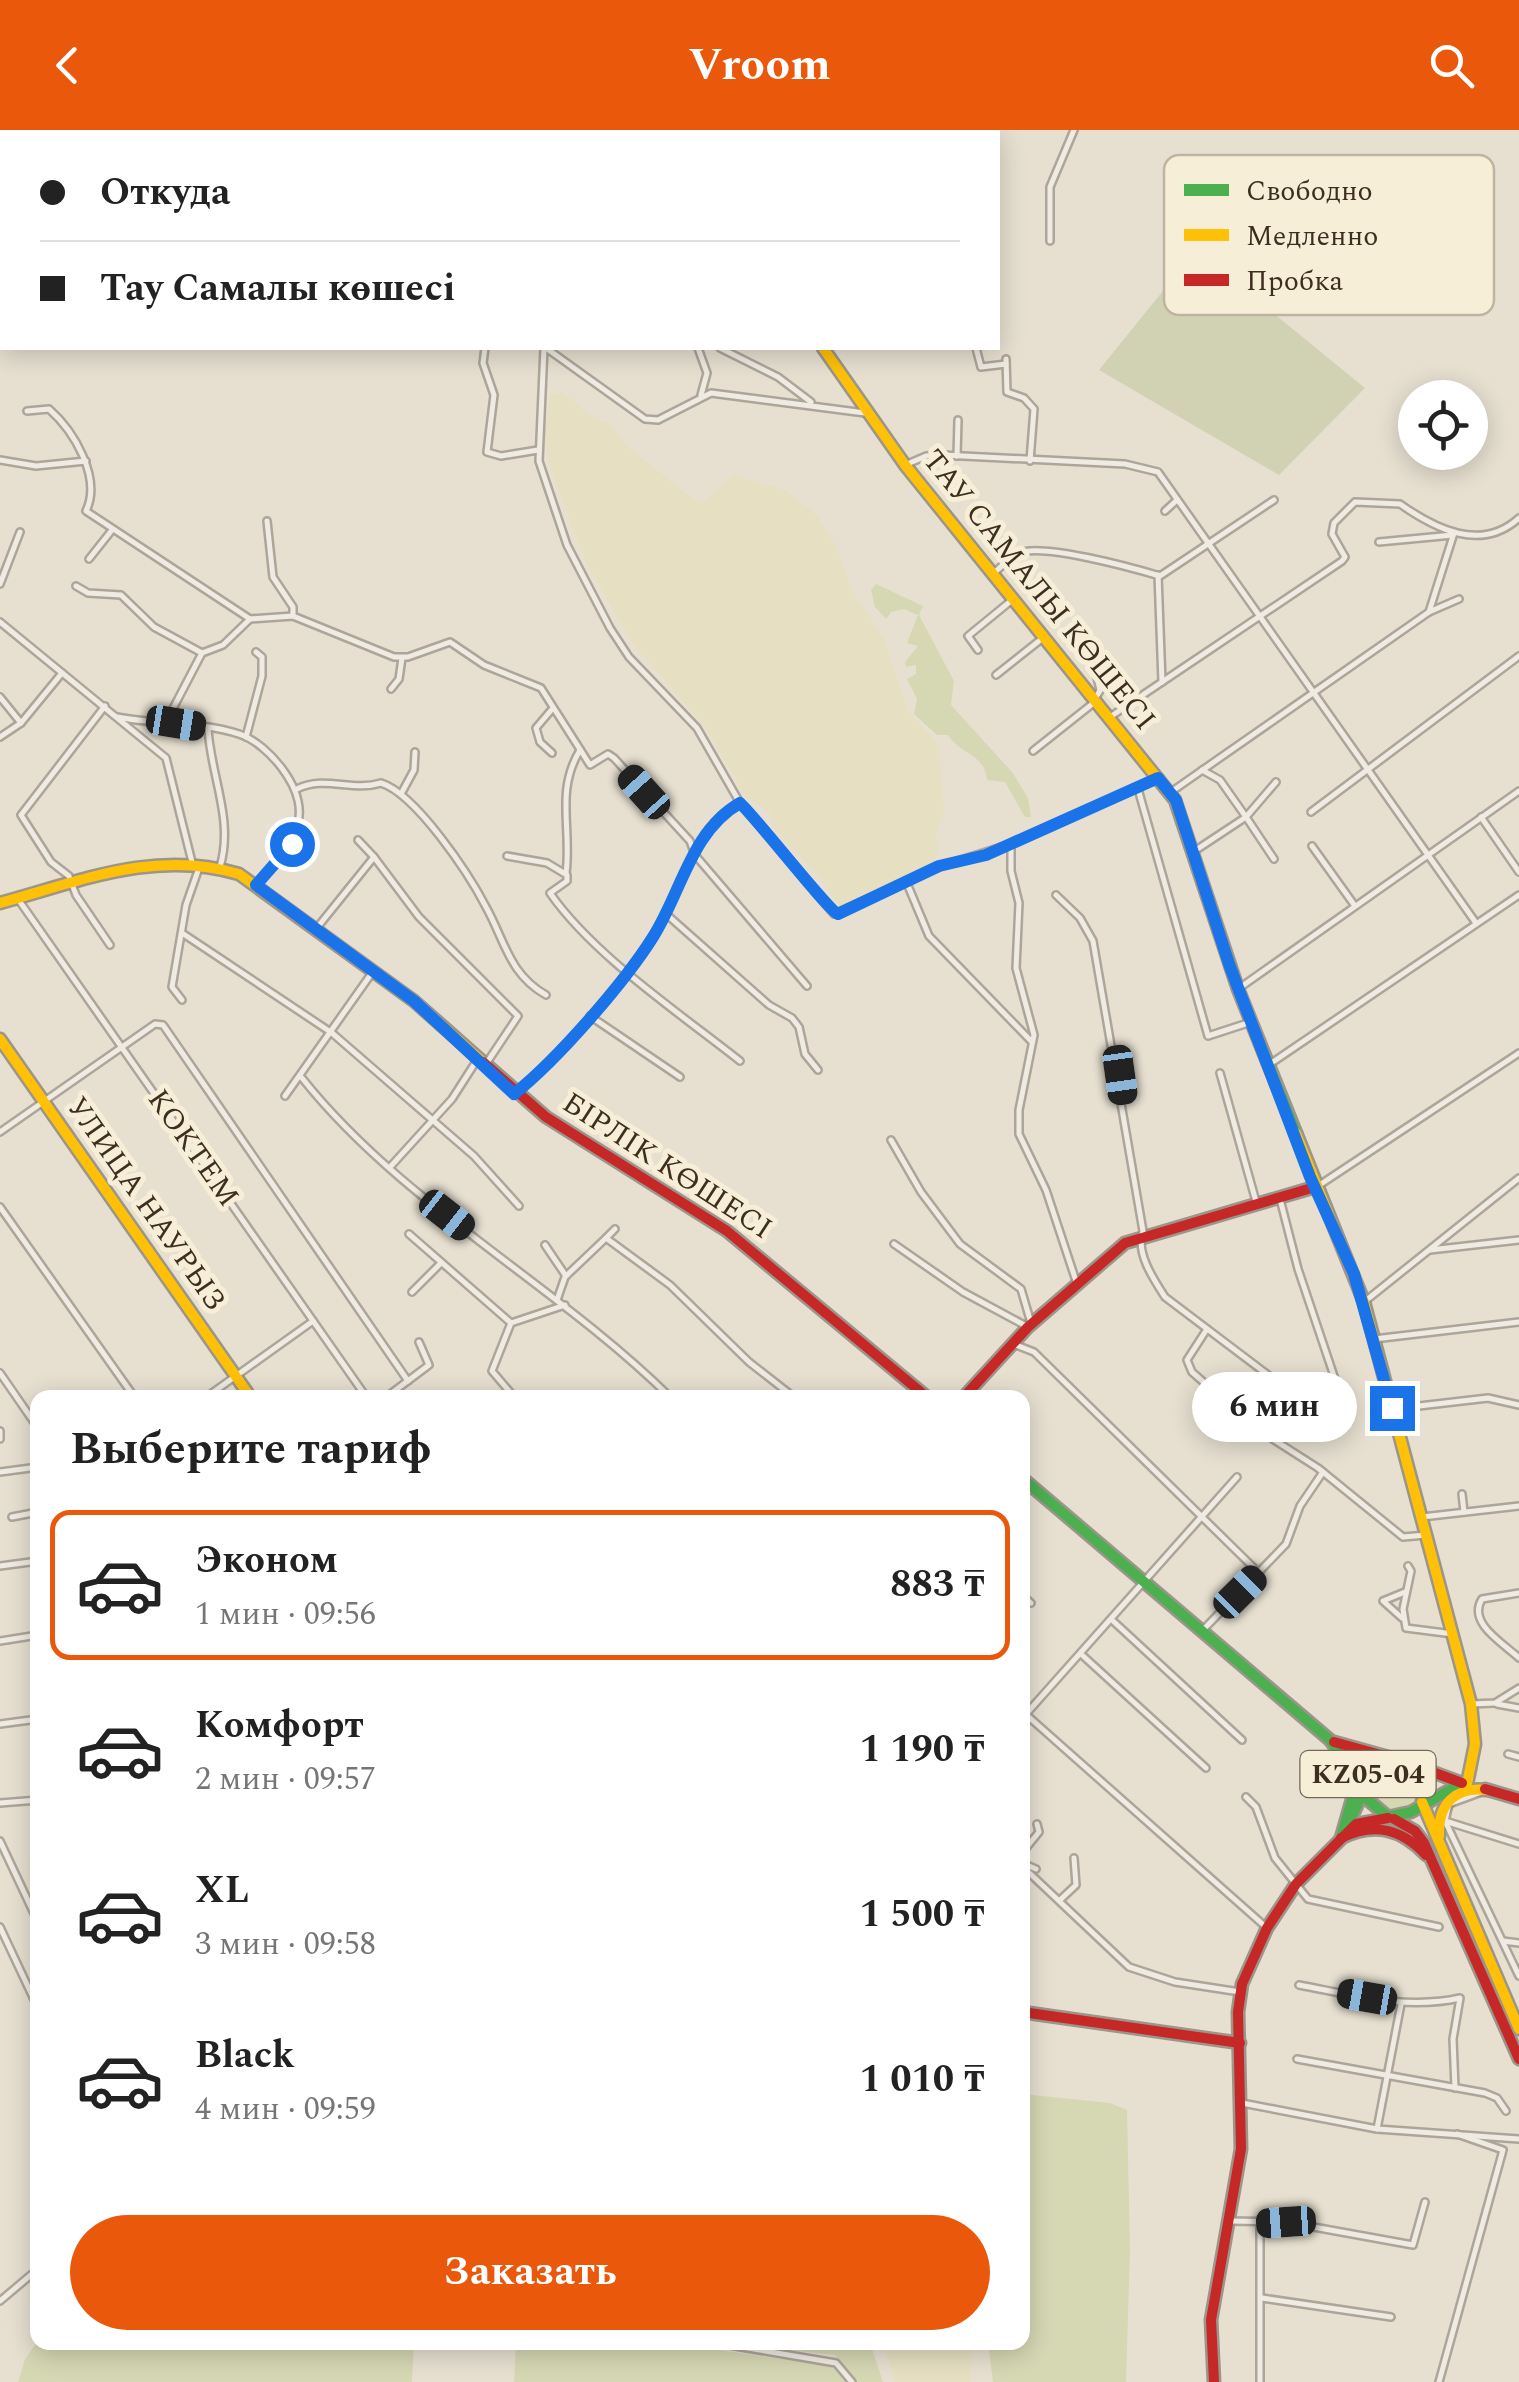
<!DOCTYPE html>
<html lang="ru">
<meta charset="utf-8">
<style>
:root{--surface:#fff;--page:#f2f2f2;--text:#222;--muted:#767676;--line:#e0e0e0;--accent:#ea580c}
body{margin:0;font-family:Spectral,serif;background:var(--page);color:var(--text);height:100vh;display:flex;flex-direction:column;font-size:38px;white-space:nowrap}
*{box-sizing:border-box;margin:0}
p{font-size:32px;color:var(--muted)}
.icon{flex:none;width:55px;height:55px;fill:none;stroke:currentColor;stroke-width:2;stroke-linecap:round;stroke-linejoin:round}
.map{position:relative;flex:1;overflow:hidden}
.details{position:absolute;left:30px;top:1260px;width:1000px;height:960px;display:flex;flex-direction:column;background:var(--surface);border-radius:20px;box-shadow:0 5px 25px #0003}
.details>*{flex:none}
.guide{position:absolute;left:0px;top:0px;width:1000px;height:220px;box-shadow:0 5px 25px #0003;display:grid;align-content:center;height:220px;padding:0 40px;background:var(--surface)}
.fabs{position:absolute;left:1398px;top:250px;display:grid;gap:20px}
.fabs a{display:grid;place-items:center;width:90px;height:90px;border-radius:50%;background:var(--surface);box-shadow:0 5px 25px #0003;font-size:50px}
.end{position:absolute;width:45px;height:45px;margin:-22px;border:12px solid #1a73e8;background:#fff;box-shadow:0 0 0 5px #fff}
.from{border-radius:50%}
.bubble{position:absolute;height:70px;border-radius:35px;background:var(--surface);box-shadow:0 5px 25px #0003;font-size:32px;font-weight:700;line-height:70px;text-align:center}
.car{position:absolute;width:30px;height:60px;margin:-30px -15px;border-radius:12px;box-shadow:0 0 8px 2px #0007;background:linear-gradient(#222 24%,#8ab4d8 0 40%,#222 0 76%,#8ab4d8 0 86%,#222 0)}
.guide b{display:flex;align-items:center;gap:35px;height:95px;font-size:38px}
.guide b+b{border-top:2px solid var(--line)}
.guide i{width:25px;height:25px;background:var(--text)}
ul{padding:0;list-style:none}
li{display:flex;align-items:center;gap:30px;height:150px;margin:0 20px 15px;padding:0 20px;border:5px solid transparent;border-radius:20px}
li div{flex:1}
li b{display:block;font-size:38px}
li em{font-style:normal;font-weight:700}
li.selected{border-color:var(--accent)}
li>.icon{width:90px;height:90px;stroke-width:1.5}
h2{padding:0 40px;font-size:45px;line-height:120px}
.button{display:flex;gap:20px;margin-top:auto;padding:20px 40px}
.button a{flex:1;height:115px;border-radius:60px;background:var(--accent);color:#fff;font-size:40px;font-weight:700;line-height:115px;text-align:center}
header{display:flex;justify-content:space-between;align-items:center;height:130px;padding:0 40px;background:var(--accent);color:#fff;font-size:45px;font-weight:700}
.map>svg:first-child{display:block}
.farmland{fill:#e6dfc2}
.green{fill:#d6d7b3}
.cemetery{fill:#d1d1b3}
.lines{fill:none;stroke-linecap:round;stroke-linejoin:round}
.street-casing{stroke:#ada599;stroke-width:10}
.fast-casing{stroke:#9c958a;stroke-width:15}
.slow-casing{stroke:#9c958a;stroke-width:15}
.jam-casing{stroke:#9c958a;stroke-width:15}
.street{stroke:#efebe3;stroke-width:5}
.fast{stroke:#4caf50;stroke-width:10}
.slow{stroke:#ffc107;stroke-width:10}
.jam{stroke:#c62828;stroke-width:10}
.route{stroke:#1a73e8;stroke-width:12}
.labels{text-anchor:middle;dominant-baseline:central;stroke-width:10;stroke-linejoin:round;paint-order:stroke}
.shield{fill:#f7eed8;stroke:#756857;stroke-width:2.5}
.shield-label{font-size:28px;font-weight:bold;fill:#3d2e20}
.street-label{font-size:30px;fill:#3d2e20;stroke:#f7eed8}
.key{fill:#f7eed8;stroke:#bfb4a1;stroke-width:2.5}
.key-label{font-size:28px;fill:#3d2e20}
</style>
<header><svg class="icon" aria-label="back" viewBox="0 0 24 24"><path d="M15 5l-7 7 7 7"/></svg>Vroom<svg class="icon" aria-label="search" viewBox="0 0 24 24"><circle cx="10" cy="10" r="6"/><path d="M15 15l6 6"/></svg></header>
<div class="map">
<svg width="1519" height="2252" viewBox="0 0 1519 2252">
<rect width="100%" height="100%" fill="#e7e0d1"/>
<g class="farmland">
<path d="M 562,262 L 596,290 L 609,293 L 628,317 L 696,371 L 705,371 L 733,345 L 785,360 L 816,384 L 836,416 L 853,462 L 884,509 L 908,581 L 939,614 L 944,681 L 936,701 L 938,719 L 930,747 L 852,780 L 842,781 L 819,746 L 772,696 L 770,683 L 746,667 L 706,598 L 633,514 L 584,429 L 548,331 L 545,299 L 551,265 Z"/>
<path d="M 883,2213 L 972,2213 L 971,2252 L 895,2252 Z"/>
</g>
<g class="green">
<path d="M 876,454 L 923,476 L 919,485 L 954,551 L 951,575 L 1012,642 L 1028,668 L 1031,687 L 1025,687 L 1005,652 L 987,650 C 985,624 961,625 948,605 L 937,605 L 914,584 L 917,569 L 907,549 L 916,544 L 916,535 L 906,537 L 905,532 L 918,516 L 907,513 L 918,485 L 904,479 L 891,482 L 886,489 L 875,477 L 871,460 Z"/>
<circle cx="1395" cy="1659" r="25"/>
<path d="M 1023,1964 L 1110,1973 L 1127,1980 L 1130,2120 L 1126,2252 L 993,2252 L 988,2213 L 1022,2212 Z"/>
<path d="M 37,2212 L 38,2212 L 414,2213 L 412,2252 L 18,2252 L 25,2229 Z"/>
<path d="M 516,2212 L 700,2213 L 705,2218 L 831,2236 L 847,2252 L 514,2252 Z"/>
<path d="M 723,2213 L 870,2213 L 883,2252 L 858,2252 L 835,2225 Z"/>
</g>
<path class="cemetery" d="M 1196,120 L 1365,258 L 1279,345 L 1099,240 Z"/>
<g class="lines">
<defs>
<g id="street">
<path d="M 192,0 L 218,2"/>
<path d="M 675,0 L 678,2"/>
<path d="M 691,0 L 693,2"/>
<path d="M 731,2 L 732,0"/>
<path d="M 1050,111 L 1050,57 L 1074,0"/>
<path d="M 485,218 L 483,233 L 494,265 L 487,322 L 501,326 L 538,320"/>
<path d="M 544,218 L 539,331 L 567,415 L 610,498 L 629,527 L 697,598 L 740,673 L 834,784 L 939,737 L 1011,714 L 1158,648"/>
<path d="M 546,218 L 645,289 L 658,290 L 711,263 L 865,283"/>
<path d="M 698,218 L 707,243 L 701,265"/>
<path d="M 720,218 L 778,247 L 811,272"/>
<path d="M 976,218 L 981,237 L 1006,234"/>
<path d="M 1006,229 L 1007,262 L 1024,268 L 1034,279 L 1030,331"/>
<path d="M 27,281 L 49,279 C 74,301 102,348 86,381 L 250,489 L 293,486 L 394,527 L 408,527 L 450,512 L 484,535 L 541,558 L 590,635 L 608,624 L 614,628 L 690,711 L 695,725 L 807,856"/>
<path d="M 957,326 L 958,290"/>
<path d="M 0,330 L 36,336 L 86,331"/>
<path d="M 905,335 L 926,326 L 943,325 L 1125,334 L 1158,342 L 1476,793"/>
<path d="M 1165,381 L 1177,370"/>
<path d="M 267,391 L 273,447 L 293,477 L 293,486"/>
<path d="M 1379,412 L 1453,405"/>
<path d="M 89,429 L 112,400"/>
<path d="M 994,443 C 1001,437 1010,427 1019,423 C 1043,413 1133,438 1160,446 L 1274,370"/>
<path d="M 1158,445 L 1162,552"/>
<path d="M 0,454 L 20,402"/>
<path d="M 76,456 L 88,463 L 121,465 L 154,497 L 202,523"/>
<path d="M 1429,482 L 1454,403"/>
<path d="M 0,492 L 166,628 L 192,732"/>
<path d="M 978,520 L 968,506 L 1012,470"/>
<path d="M 1094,535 L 1100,560"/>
<path d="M 996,545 L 1044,507"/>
<path d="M 391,559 L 399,549 L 402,528"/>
<path d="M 0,567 L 21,593"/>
<path d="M 1095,569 L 1108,547"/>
<path d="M 105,576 L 21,685 L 51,732 L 69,746 L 76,765 L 110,815"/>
<path d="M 117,587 C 157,595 199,591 239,604 C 255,609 271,624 281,637 C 319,687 292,716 256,755"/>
<path d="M 1110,587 L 1342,431 L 1345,427 L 1332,404 L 1334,393 L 1355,372 L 1400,374 C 1434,398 1481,423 1519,388"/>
<path d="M 167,590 L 202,523 L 223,515 L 250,489"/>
<path d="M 208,599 C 211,647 234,690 220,737"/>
<path d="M 0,607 L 21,593 L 62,543"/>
<path d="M 246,607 L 262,546 L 262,527 L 256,522"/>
<path d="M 1033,621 L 1096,571"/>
<path d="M 552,623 L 540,612 L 536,598 L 553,578"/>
<path d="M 297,659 C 325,645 351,662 381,653 C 416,664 469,744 486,777 C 505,811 509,844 546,865"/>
<path d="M 1138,659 L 1208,906 L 1251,892"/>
<path d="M 1171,662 L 1429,482 L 1459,469"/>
<path d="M 401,664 L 414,640 L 415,622"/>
<path d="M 1311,682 L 1519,526"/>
<path d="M 1481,687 L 1519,742"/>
<path d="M 358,710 L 374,727"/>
<path d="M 1011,714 L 1011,741 L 1019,773 L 1016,838 L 1034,905 L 1019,980 L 1019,1004 L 1046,1060 L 1077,1154"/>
<path d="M 1312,716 L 1355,776"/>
<path d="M 1193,722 L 1246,687 L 1220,650 L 1202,640"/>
<path d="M 507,726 L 547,733 L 567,745 L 567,751 L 550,763 C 593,825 678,882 740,931"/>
<path d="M 1274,729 L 1246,687 L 1276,652"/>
<path d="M 566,743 C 572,698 555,662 580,620"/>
<path d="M 906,751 L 929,806 L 1032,912"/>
<path d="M 1056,765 L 1080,788 L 1093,811 L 1143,1101 C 1135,1122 1154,1150 1165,1167 L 1313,1279"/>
<path d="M 18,769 L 367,1268"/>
<path d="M 665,783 L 769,875 L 792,888 L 799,897 L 805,924 L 818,940"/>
<path d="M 316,799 L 374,727 L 419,787 L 518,886 L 486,934"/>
<path d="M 182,803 L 332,903 L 474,1026 L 519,1076"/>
<path d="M 1238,859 L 1519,661"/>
<path d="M 182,870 L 172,857 L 186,775 L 200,735"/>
<path d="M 590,886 L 680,947"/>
<path d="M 1270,934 L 1519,765"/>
<path d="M 1220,943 L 1257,1075"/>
<path d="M 302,948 C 402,1074 557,1155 671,1268"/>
<path d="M 517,962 C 561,922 622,856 653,806 C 681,762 691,701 739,674"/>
<path d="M 285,966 L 374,840"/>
<path d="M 0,1002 L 155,894 L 163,895 L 408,1251"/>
<path d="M 891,1010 L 921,1062 L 960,1114 L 1021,1159 L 1031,1193"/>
<path d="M 391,1036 L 452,969 L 477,930"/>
<path d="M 1318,1056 L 1519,923"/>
<path d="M 1280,1069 L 1298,1139 L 1340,1264"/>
<path d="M 0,1077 L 135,1268"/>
<path d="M 409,1104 L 511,1193"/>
<path d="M 606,1108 L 615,1099"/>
<path d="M 894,1114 L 963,1162 L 1028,1197"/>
<path d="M 545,1115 L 566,1146"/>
<path d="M 1430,1120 L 1519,1110"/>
<path d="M 412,1162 L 441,1133"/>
<path d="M 557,1170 L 565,1147 L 606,1108 L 670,1155 L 749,1232 L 795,1268"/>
<path d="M 1364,1172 L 1519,1048"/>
<path d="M 1207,1199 L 1187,1230 L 1192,1242 L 1257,1299 L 1318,1338 L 1403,1407 L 1426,1405"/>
<path d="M 1374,1209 L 1519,1192"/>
<path d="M 1016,1215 L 1034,1222 L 1259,1443"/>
<path d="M 0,1243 L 38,1298"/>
<path d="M 205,1268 L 313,1191"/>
<path d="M 385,1268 L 429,1235 L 419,1212"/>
<path d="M 515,1268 L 492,1241 L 511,1193 L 565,1175"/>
<path d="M 1393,1279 L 1488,1268 L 1519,1275"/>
<path d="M 0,1301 L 0,1309"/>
<path d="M 0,1342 L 38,1337"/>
<path d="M 1462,1364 L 1464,1382"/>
<path d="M 12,1387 L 38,1382"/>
<path d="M 1422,1387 L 1519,1376"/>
<path d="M 0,1436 L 38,1431"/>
<path d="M 1408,1436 L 1411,1441 L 1403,1479 L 1406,1498 L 1453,1504"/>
<path d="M 1519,1463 L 1482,1469 C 1467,1493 1503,1513 1519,1528"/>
<path d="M 1022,1465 L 1031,1473"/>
<path d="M 1402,1488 L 1383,1471 L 1405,1462"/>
<path d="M 1112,1490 L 1242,1610"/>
<path d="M 1203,1500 L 1286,1414 L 1300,1376 L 1323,1342"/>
<path d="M 0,1511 L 38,1505"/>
<path d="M 1081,1524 L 1206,1638"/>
<path d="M 1471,1574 L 1495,1573 L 1519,1558"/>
<path d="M 1497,1574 L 1519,1578"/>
<path d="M 1022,1581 L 1267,1798"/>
<path d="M 1026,1584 L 1237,1347"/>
<path d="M 0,1594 L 38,1589"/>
<path d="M 1508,1624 L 1519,1627"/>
<path d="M 1487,1660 L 1449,1674 L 1445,1691 L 1519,1846"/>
<path d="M 1246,1667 L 1256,1677 L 1275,1728 L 1308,1769 L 1439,1797"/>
<path d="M 0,1673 L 38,1670"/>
<path d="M 1445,1691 L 1519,1714"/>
<path d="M 0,1711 L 38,1792"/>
<path d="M 1022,1723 L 1039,1702 L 1037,1694"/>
<path d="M 1022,1733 L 1036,1739"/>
<path d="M 1022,1736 L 1129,1837 L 1175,1852 L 1240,1862"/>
<path d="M 1060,1770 L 1076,1755 L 1074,1728"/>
<path d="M 0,1797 L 38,1878"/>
<path d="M 1503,1811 L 1519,1813"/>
<path d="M 1299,1855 C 1353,1865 1406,1880 1460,1868 L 1453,1909 L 1455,1958"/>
<path d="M 1297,1929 L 1485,1963 L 1497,1968 L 1506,1981"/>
<path d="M 1242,1973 L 1377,1999 L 1519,2009"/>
<path d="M 1377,1999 L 1401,1874"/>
<path d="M 1229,2091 L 1286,2092 L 1413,2115 L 1425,2072"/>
<path d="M 1260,2094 L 1260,2252"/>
<path d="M 1262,2168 L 1391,2187"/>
<path d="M 0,2171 L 32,2144"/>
<path d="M 712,2212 L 836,2233 L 852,2252"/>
<path d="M 1439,2252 L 1503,2020 L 1457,2004"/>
</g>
<g id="fast">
<path d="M 1158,649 L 1175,670 L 1238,859 L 1296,1003"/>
<path d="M 1022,1348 L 1330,1610 L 1365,1658"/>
<path d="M 1341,1626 L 1353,1666 L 1341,1708"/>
<path d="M 1422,1672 L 1425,1649 L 1410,1631 L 1388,1629 L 1370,1641 L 1367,1669 L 1388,1687 L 1411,1682 L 1462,1653"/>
<path d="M 1346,1699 L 1365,1658"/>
</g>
<g id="slow">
<path d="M 766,0 L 766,2"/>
<path d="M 823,218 L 905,335 L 1158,649"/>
<path d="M 0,773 C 81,751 155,719 239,744 L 414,871 L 483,932"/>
<path d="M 0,909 L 251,1268"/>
<path d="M 1296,1003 L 1364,1172 L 1471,1574 L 1475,1614 L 1467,1654"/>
<path d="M 1422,1672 L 1519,1899"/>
<path d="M 1439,1706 C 1438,1674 1455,1656 1487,1660"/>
</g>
<g id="jam">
<path d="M 483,932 L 546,987 L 727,1101 L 928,1268"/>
<path d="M 963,1268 L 1028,1197 L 1125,1113 L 1315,1057"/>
<path d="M 1334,1612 L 1388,1627"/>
<path d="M 1419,1637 L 1462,1653"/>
<path d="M 1485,1659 L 1519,1669"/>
<path d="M 1394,1689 L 1415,1701 L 1424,1713 L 1519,1929"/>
<path d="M 1341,1708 C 1374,1692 1401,1698 1426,1725"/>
<path d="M 1022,1882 L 1240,1913"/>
<path d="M 1214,2252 L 1211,2190 L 1241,2019 L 1238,1882 L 1242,1854 L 1267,1798 L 1296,1754 L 1356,1694 L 1388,1688"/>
</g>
</defs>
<use href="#street" class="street-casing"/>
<use href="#fast" class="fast-casing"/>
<use href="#slow" class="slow-casing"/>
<use href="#jam" class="jam-casing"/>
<use href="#street" class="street"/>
<use href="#fast" class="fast"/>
<use href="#slow" class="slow"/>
<use href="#jam" class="jam"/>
</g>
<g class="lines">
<path class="route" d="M 292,714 L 256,755 L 414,871 L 514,964 C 557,930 624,853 653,807 C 682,761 691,701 740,673 C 759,691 827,779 838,784 L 939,736 L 986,725 L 1158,648 L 1176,670 L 1229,834 L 1310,1047 L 1354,1144 L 1392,1278"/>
</g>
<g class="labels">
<rect class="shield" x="1300.5" y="1621" width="135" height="46" rx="8"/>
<g class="shield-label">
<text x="1368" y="1644">KZ05-04</text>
</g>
<g class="street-label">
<text transform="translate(1039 460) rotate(51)">ТАУ САМАЛЫ КӨШЕСІ</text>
<text transform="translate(193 1018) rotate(55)">КОКТЕМ</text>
<text transform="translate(667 1036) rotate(33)">БІРЛІК КӨШЕСІ</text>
<text transform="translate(146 1074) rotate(55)">УЛИЦА НАУРЫЗ</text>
</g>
</g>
<rect x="1164" y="25" width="330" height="160" rx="15" class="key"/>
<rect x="1184" y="54" width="45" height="12" fill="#4caf50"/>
<rect x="1184" y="99" width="45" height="12" fill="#ffc107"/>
<rect x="1184" y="144" width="45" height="12" fill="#c62828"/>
<g class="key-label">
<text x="1246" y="70">Свободно</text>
<text x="1246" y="115">Медленно</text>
<text x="1246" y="160">Пробка</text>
</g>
</svg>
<div class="fabs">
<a><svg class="icon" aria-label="locate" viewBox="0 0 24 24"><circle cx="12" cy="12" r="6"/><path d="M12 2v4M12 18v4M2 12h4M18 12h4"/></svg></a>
</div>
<i class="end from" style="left:292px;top:714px"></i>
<i class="end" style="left:1392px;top:1278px"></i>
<div class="bubble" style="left:1192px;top:1242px;width:165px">6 мин</div>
<i class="car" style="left:176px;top:593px;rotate:99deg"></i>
<i class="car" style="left:644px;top:662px;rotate:318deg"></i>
<i class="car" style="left:1120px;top:945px;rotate:172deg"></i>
<i class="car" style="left:447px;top:1085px;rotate:128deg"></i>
<i class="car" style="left:1240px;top:1462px;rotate:45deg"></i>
<i class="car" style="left:1367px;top:1867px;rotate:280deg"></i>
<i class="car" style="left:1286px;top:2092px;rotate:266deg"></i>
<div class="guide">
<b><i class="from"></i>Откуда</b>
<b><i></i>Тау Самалы көшесі</b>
</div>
<section class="details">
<h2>Выберите тариф</h2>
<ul>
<li class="selected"><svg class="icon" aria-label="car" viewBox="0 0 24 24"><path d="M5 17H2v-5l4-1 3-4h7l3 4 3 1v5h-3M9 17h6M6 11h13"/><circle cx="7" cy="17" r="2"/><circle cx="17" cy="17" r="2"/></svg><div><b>Эконом</b><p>1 мин · 09:56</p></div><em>883 ₸</em></li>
<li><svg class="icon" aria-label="car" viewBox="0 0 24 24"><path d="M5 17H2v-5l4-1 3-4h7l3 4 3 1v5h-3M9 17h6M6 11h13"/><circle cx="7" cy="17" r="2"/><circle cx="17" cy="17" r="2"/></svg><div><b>Комфорт</b><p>2 мин · 09:57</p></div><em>1 190 ₸</em></li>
<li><svg class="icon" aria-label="car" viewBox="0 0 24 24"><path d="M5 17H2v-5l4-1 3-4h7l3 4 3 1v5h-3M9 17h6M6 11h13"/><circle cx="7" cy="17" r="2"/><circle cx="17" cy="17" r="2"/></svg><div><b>XL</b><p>3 мин · 09:58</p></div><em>1 500 ₸</em></li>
<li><svg class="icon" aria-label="car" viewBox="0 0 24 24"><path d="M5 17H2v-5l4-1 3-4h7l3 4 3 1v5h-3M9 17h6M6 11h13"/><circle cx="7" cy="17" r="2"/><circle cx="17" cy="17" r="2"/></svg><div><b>Black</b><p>4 мин · 09:59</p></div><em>1 010 ₸</em></li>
</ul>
<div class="button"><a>Заказать</a></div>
</section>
</div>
